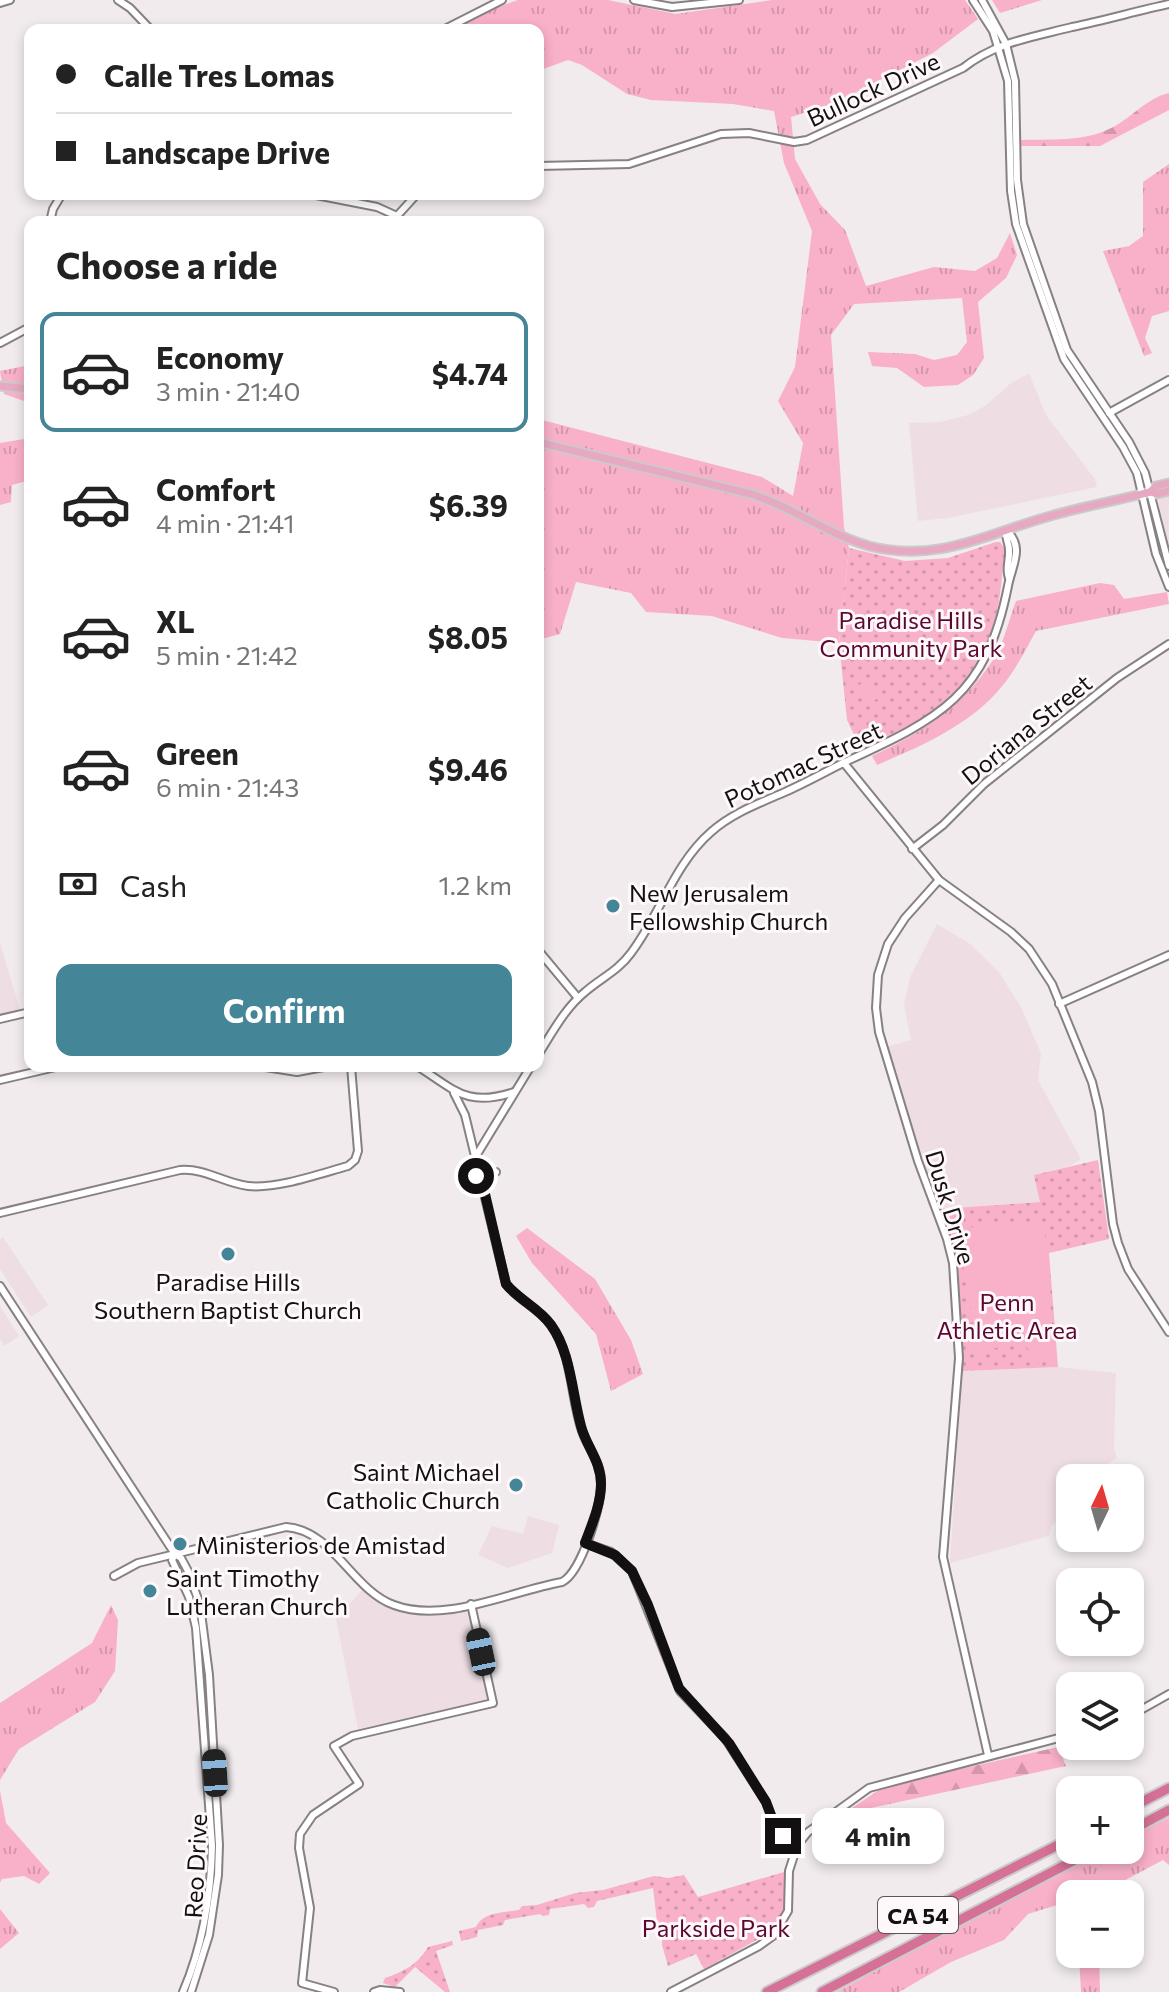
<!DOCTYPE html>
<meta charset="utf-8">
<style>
:root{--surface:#fff;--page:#f2f2f2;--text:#222;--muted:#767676;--line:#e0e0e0;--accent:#448598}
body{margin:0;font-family:Commissioner,sans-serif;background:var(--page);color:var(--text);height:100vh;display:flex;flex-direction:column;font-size:30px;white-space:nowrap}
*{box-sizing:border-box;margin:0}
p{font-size:26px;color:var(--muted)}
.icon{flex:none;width:44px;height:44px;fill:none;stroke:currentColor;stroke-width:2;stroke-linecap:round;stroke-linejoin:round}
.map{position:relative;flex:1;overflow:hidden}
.drawer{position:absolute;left:24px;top:216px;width:520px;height:856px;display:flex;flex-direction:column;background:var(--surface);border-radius:16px;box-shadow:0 4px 12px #0003}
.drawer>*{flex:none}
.hud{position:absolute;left:24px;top:24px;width:520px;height:176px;border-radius:16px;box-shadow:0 4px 12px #0003;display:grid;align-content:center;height:176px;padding:0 32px;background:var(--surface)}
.needle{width:52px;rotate:5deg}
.controls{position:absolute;left:1056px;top:1464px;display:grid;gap:16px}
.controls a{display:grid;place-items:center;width:88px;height:88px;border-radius:16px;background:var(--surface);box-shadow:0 4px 12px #0003;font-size:40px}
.end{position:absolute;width:36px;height:36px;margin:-18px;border:10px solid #121011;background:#fff;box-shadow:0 0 0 4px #fff}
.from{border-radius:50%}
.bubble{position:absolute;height:56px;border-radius:16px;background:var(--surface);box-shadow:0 4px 12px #0003;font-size:26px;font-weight:700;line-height:56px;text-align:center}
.car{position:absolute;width:24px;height:48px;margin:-24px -12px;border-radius:10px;box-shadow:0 0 6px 2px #0007;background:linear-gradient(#222 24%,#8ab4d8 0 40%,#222 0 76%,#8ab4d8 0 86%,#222 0)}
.hud b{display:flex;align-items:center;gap:28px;height:76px;font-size:30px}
.hud b+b{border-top:2px solid var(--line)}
.hud i{width:20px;height:20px;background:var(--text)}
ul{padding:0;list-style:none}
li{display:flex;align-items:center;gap:24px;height:120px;margin:0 16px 12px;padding:0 16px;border:4px solid transparent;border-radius:16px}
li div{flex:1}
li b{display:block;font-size:30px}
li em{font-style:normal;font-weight:700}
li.current{border-color:var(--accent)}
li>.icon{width:72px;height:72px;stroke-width:1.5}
h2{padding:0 32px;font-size:36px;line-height:96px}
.pay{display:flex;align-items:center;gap:20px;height:88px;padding:0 32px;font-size:30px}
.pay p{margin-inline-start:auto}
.action{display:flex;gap:16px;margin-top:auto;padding:16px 32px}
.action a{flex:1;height:92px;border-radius:16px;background:var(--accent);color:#fff;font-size:32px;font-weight:700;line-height:92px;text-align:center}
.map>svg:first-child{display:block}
.built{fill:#eedee3}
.grass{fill:url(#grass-tufts)}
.forest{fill:url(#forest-firs)}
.park{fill:url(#park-dots)}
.pitch{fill:#f9b0c9}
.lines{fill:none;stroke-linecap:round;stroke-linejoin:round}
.secondary-casing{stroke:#878183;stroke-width:10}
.primary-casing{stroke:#cbcacb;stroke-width:11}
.highway-casing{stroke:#cbcacb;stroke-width:13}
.secondary{stroke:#fff;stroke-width:6}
.primary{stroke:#e6a9c1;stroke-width:7}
.highway{stroke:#d57097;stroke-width:9}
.route{stroke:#121011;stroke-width:10}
.poi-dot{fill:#448598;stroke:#fff8fa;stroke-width:3}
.labels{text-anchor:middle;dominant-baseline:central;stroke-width:6;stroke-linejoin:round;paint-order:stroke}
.shield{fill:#fff8fa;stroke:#595657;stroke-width:2}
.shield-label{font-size:22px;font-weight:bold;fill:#121011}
.street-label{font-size:24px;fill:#121011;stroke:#fff8fa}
.park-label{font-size:24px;fill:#590831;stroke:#fff8fa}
.poi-label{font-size:24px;fill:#121011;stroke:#fff8fa;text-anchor:start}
</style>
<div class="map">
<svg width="1169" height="1992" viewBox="0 0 1169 1992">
<defs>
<pattern id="grass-tufts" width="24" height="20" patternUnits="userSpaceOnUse" patternTransform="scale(2)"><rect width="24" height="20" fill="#f9b0c9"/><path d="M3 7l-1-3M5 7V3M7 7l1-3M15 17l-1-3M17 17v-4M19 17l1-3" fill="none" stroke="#d496ac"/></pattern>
<pattern id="forest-firs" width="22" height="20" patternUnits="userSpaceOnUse" patternTransform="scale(2)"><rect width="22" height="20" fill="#f9b0c9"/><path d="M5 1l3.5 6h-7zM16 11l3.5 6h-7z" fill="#d496ac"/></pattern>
<pattern id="park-dots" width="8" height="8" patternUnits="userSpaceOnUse" patternTransform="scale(2)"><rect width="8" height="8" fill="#f9b0c9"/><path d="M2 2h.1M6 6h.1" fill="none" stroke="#d496ac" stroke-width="1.8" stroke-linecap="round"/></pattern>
</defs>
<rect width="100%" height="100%" fill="#f1ebed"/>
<g class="built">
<path d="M 1029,373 L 1046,415 L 1095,479 L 1097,487 L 948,518 L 918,521 L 909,423 L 940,422 L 968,415 L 985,406 L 1010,384 Z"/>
<path d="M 1169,495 L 1169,547 L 1158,499 Z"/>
<path d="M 937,924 L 970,944 L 999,972 L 1022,1009 L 1041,1054 L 1038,1080 L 1081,1159 L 1070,1166 L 1034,1175 L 1041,1202 L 940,1209 L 886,1047 L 911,1040 L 904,1005 L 910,977 Z"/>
<path d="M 0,943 L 20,1010 L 0,1015 Z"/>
<path d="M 3,1237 L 48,1305 L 31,1317 L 0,1269 L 0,1239 Z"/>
<path d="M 0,1306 L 19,1336 L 4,1346 L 0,1339 Z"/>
<path d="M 1058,1367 L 1116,1373 L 1114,1448 L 1117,1458 L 1085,1478 L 1070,1478 L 1069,1514 L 1052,1525 L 1049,1536 L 950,1563 L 962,1371 Z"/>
<path d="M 528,1516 L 559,1525 L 552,1553 L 508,1568 L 478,1555 L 492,1526 L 523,1534 Z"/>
<path d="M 362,1590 L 381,1605 L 417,1616 L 439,1616 L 465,1611 L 470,1616 L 487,1700 L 358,1729 L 336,1619 Z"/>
</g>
<g class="grass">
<path d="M 518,0 L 608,0 L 676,14 L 772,0 L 965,0 L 978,19 L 933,53 L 835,103 L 791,117 L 795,159 L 820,204 L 845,230 L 866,286 L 934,267 L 975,271 L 997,258 L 1010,233 L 1017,255 L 1006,278 L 978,302 L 984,358 L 973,375 L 958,385 L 924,387 L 897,368 L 872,366 L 868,352 L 915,354 L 934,360 L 957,355 L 967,342 L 962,298 L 854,304 L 831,335 L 844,527 L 849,548 L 839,643 L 782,638 L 712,616 L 646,612 L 631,593 L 576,582 L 560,634 L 538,640 L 538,419 L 762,477 L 793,496 L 803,443 L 778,401 L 795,367 L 812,231 L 784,163 L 774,111 L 733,104 L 651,100 L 627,94 L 582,65 L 568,60 L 538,71 L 538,30 L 452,30 L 483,12 Z"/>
<path d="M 992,0 L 1042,0 L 1000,13 Z"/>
<path d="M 1169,164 L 1169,311 L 1152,316 L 1145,338 L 1152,353 L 1144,356 L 1103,251 L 1129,246 L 1143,236 L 1143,182 Z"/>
<path d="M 30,365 L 30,403 L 4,394 L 0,371 Z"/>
<path d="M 30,438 L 30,480 L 12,485 L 11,502 L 0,505 L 0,443 Z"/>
<path d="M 1100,583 L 1114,585 L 1124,599 L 1167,592 L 1169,604 L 1036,631 C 1026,649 1016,669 1003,685 C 971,725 923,745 877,765 L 872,756 C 923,732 961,708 993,660 C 1004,643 1009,619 1016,601 Z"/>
<path d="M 527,1228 L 595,1279 L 631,1340 L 643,1374 L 611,1391 L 596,1334 L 532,1263 L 516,1236 Z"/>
<path d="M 111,1605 L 118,1620 L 115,1671 L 95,1702 L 19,1749 L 0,1780 L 0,1703 L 92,1643 Z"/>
<path d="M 0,1791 L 6,1823 L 50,1873 L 39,1884 L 24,1876 L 2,1879 L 0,1883 Z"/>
<path d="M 1169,1818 L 1169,1865 L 1163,1860 L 1099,1894 L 1070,1894 L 1070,1901 L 1028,1914 L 1004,1940 L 951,1962 L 899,1992 L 837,1992 L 1090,1855 L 1100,1850 L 1130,1850 L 1130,1836 Z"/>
<path d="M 0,1909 L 19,1933 L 0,1949 Z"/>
<path d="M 1079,1954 L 1099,1954 L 1100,1992 L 1081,1992 Z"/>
</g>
<g class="forest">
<path d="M 1169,93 L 1169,110 L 1100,146 L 1021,146 L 1021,140 C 1049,139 1083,142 1109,129 C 1130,120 1146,98 1169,93 Z"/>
<path d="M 1058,1747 L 1066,1766 L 843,1814 L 885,1786 Z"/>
</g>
<g class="park">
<path d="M 996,542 L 1000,542 L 1006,550 C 1001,570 1002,591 997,611 C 977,689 932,720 860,747 L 847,720 L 839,643 L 849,548 L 905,561 L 948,558 Z"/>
<path d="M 1098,1160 L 1109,1239 L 1049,1253 L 1058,1367 L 962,1371 L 958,1262 L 940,1209 L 1040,1202 L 1034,1175 Z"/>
<path d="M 784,1872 L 786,1909 L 775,1930 L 704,1969 L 696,1954 L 668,1966 L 662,1945 L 662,1928 L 657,1922 L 653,1888 L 597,1901 L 594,1907 L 588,1908 L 584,1904 L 550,1909 L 549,1915 L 543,1916 L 540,1914 L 505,1920 L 503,1925 L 478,1930 L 477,1937 L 461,1941 L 459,1931 L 476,1927 C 483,1912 502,1913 519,1910 L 522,1906 L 537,1905 L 575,1893 L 603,1890 L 654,1876 L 669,1878 L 684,1875 L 698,1897 Z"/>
<path d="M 452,1941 L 453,1945 L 436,1951 L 450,1992 L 445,1992 L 415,1967 L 395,1987 L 383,1983 L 385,1978 C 405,1971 417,1965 428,1947 Z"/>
</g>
<g class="pitch">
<path d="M 870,679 L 879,698 L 868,703 L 859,685 Z"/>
<path d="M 1044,1222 L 1055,1362 L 1037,1362 L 1024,1343 L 978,1351 L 957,1230 L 960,1228 Z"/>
<path d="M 742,1905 L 750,1931 L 709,1943 L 701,1917 Z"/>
</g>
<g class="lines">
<defs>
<g id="secondary">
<path d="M 118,0 L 130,8 L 151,30"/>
<path d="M 634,0 L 672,7 L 739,0"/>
<path d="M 973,0 L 993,31 L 1008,81 L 1011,191 L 1016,224 L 1064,359 L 1123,447 L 1137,473 L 1156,554 L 1169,587"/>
<path d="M 982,0 L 1006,44 L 1015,81 L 1017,180 L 1023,224 L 1067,350 L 1129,442 L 1145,473 L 1169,566"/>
<path d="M 0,3 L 10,0"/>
<path d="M 443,30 L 502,0"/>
<path d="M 538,166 L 629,164 L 721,134 L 749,133 L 794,142 L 807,140 L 963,68 C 996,42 1033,37 1072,27 C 1105,20 1137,11 1169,4"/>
<path d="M 311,194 L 377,207 L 397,216 L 417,194"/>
<path d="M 50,222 L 53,209 L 62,194"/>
<path d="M 0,343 L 30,327"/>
<path d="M 1109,413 L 1169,380"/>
<path d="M 1006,530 C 1005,539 1009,542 1009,550 C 1010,561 1005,567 1009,578"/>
<path d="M 844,763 L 939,880 L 1011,932 L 1029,949 L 1052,984 L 1092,1082 L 1099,1111 L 1113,1224 L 1118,1243 L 1128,1269 L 1169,1332"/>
<path d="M 912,849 L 943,825 L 984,784 L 1117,678 L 1169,644"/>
<path d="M 939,880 L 905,918 L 888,944 L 878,975 L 876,1008 L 879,1032 L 918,1161 L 947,1239 L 953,1263 L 959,1358 L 943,1557 L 988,1755"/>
<path d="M 538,950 L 578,998"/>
<path d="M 1059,1004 L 1169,955"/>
<path d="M 0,1019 L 30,1012"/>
<path d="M 538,1055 C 552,1033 565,1008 585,992 C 601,978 618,971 631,953 C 660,915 674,864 711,832 C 732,813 760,803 785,792 C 805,783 825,772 845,762 C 940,718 986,697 1008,586 C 1012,565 1025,547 1006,530"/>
<path d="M 259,1066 L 297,1072 L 329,1066"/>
<path d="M 417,1066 C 454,1089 466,1108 514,1092"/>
<path d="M 0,1080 L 60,1066"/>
<path d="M 476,1156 L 531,1066"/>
<path d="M 463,1176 L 481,1177"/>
<path d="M 481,1179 L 490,1172 L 496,1172"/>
<path d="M 0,1213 L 180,1170 C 206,1168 223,1183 248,1186 C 277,1189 319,1174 348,1166 L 355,1160 L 358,1151 L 351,1066"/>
<path d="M 0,1286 L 175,1554 L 181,1558 L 188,1571 L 200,1605 L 209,1675 L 219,1845 L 218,1875 L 209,1935 L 191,1992"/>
<path d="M 585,1543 L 611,1552 L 632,1571 L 680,1691 L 725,1738 L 766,1802 L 775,1826 L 797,1846"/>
<path d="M 175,1554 L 172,1560 L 189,1597 L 196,1628 L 212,1846 C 211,1896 203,1945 183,1992"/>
<path d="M 114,1576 L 138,1563 L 286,1527 C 333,1530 352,1590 394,1605 C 445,1624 511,1591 562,1582 C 582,1572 602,1504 601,1482 C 601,1462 588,1448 582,1431 C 570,1397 573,1355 551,1325 C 539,1308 518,1300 506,1284 L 465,1115 L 454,1093"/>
<path d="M 1130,1716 L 1169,1694"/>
<path d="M 334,1992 L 302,1983 L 310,1908 L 299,1848 L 300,1834 L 313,1815 L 359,1784 L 334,1746 L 352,1736 L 493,1703 L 471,1604"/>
<path d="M 374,1992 L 380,1990 L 400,1992"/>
<path d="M 671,1992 L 759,1946 L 773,1936 L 788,1911 L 789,1871 L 797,1846 L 808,1832 L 869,1788 L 1070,1735"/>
</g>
<g id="primary">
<path d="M 0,386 L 30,389"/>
<path d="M 538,442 L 751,494 C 793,507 827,534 869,546 C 939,564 990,532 1054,515 C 1086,506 1119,500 1150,492 L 1157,494 L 1169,491"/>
<path d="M 1150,492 L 1156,486 L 1169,483"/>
</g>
<g id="highway">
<path d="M 1130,1808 L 1169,1788"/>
<path d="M 1130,1831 L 1169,1810"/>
<path d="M 767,1992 L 1070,1839"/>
<path d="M 822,1992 L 1094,1850"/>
</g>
</defs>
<use href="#secondary" class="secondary-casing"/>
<use href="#primary" class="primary-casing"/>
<use href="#highway" class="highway-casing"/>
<use href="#secondary" class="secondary"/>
<use href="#primary" class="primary"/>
<use href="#highway" class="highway"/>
</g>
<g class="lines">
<path class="route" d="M 476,1176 L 481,1177 L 506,1284 C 519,1300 539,1308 551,1325 C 571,1353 572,1393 581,1426 C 586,1446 601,1461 601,1484 C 601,1504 592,1524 585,1543 L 615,1555 L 632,1571 L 648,1605 L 679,1688 L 729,1743 L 766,1802 L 775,1826 L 783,1836"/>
</g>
<g class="poi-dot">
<circle cx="613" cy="906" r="8"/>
<circle cx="228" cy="1254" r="8"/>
<circle cx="516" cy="1485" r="8"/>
<circle cx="180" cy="1544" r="8"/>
<circle cx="150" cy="1591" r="8"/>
</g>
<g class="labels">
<rect class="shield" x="878" y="1897" width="80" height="36" rx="6"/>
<g class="shield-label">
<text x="918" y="1915">CA 54</text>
</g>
<g class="street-label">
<text transform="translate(873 89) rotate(-25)">Bullock Drive</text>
<text transform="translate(1026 729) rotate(-39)">Doriana Street</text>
<text transform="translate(803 764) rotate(-25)">Potomac Street</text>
<text transform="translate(951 1207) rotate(73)">Dusk Drive</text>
<text transform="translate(195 1866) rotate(-87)">Reo Drive</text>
</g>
<g class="park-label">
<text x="911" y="619">Paradise Hills<tspan x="911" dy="28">Community Park</tspan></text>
<text x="1007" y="1301">Penn<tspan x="1007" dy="28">Athletic Area</tspan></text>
<text x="716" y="1927">Parkside Park</text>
</g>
<g class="poi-label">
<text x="629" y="892">New Jerusalem<tspan x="629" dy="28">Fellowship Church</tspan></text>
<text x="228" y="1281" text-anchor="middle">Paradise Hills<tspan x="228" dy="28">Southern Baptist Church</tspan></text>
<text x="500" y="1471" text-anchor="end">Saint Michael<tspan x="500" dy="28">Catholic Church</tspan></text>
<text x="196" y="1544">Ministerios de Amistad</text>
<text x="166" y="1577">Saint Timothy<tspan x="166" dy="28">Lutheran Church</tspan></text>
</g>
</g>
</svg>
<div class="controls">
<a><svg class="needle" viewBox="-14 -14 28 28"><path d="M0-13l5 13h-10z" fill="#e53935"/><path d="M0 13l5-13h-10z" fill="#767676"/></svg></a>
<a><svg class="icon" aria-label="locate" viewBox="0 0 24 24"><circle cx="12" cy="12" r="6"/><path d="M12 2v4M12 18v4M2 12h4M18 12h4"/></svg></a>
<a><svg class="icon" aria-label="layers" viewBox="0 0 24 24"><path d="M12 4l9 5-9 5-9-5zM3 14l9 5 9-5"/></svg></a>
<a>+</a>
<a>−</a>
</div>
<i class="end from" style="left:476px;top:1176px"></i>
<i class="end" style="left:783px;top:1836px"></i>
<div class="bubble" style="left:812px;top:1808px;width:132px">4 min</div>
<i class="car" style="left:481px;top:1652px;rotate:348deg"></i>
<i class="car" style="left:215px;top:1773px;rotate:356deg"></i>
<div class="hud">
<b><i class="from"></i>Calle Tres Lomas</b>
<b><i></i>Landscape Drive</b>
</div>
<section class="drawer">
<h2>Choose a ride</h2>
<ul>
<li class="current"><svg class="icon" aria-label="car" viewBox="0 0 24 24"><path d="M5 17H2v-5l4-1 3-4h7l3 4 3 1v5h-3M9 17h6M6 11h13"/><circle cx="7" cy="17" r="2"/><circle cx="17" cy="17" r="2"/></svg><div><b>Economy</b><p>3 min · 21:40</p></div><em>$4.74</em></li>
<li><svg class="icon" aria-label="car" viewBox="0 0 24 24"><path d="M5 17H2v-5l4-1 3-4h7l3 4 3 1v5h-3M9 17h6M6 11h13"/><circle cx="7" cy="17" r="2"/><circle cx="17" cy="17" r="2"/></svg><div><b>Comfort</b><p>4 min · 21:41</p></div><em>$6.39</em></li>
<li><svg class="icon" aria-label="car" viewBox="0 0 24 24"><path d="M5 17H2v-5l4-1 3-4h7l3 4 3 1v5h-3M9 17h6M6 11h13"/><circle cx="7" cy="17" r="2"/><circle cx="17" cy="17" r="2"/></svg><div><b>XL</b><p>5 min · 21:42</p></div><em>$8.05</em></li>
<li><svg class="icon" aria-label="car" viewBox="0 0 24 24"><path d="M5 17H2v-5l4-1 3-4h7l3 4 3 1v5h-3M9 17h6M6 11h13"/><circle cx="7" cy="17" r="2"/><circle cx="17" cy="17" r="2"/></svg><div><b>Green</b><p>6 min · 21:43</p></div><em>$9.46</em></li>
</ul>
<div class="pay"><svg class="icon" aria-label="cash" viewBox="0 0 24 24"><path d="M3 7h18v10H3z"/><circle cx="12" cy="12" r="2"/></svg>Cash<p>1.2 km</p></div>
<div class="action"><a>Confirm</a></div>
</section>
</div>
